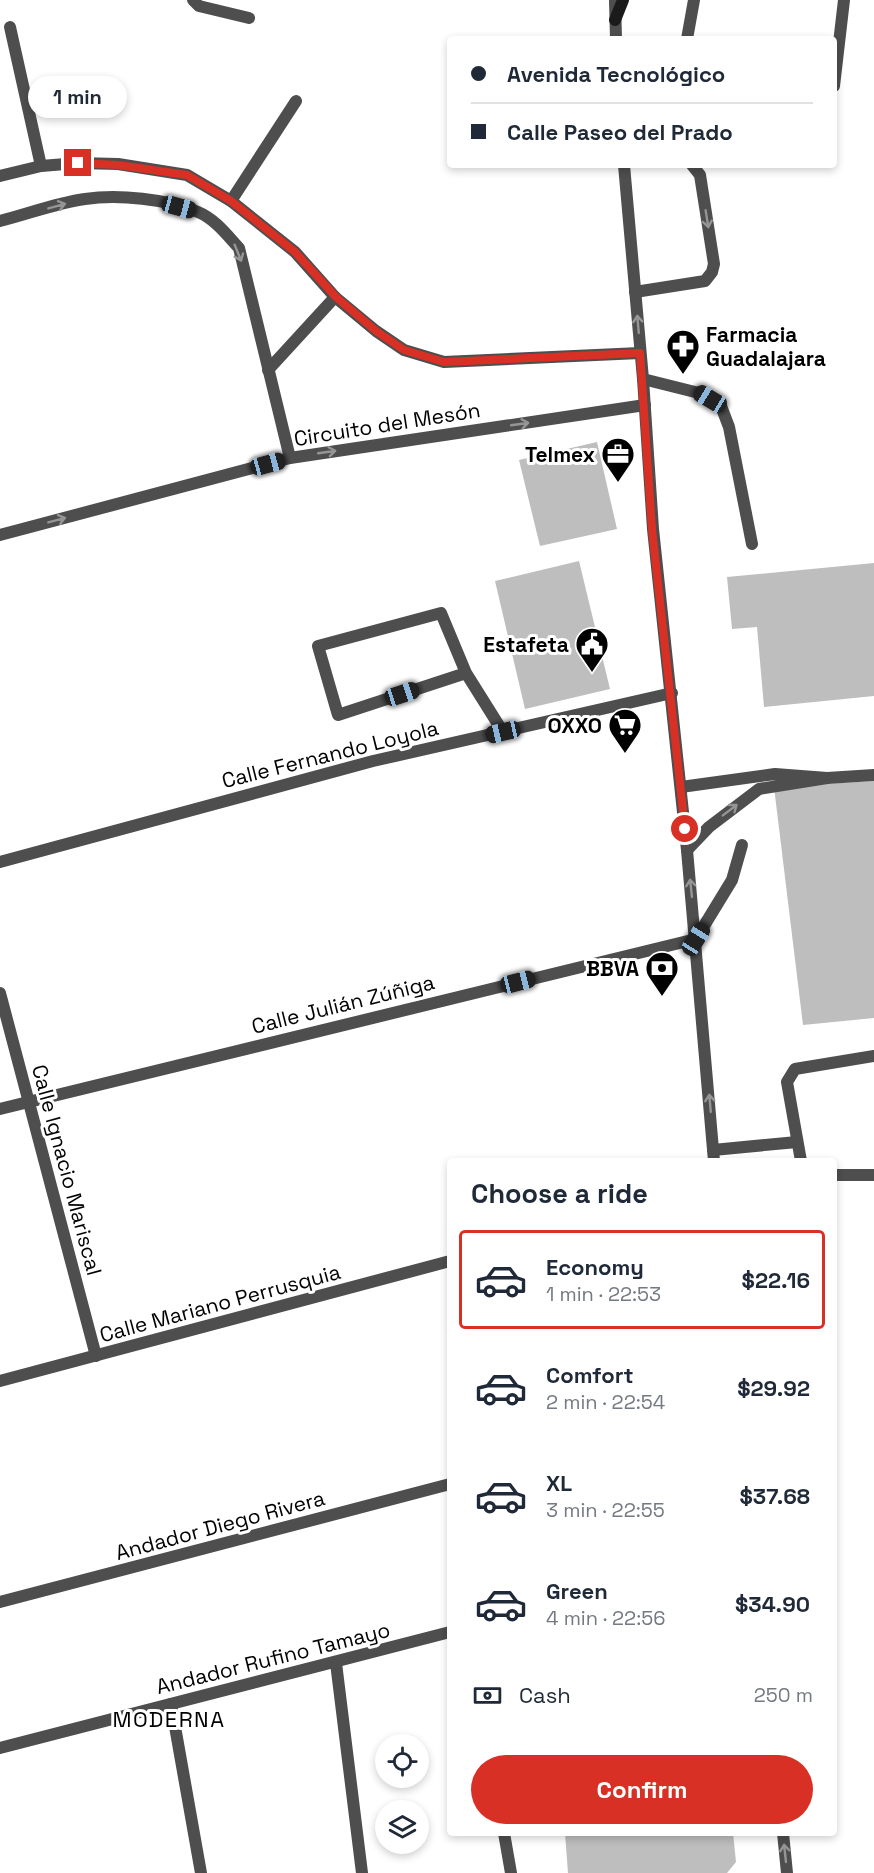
<!DOCTYPE html>
<meta charset="utf-8">
<style>
:root{--surface:#fff;--page:#f2f2f3;--text:#1f2937;--muted:#747a83;--line:#e0e1e3;--accent:#d93025}
body{margin:0;font-family:"Space Grotesk",sans-serif;background:var(--page);color:var(--text);height:100vh;display:flex;flex-direction:column;font-size:22px;white-space:nowrap}
*{box-sizing:border-box;margin:0}
p{font-size:20px;color:var(--muted)}
.icon{flex:none;width:33px;height:33px;fill:none;stroke:currentColor;stroke-width:2;stroke-linecap:round;stroke-linejoin:round}
.map{position:relative;flex:1;overflow:hidden}
.sheet{position:absolute;left:447px;top:1158px;width:390px;height:678px;display:flex;flex-direction:column;background:var(--surface);border-radius:6px;box-shadow:0 3px 9px #0003}
.sheet>*{flex:none}
.banner{position:absolute;left:447px;top:36px;width:390px;height:132px;border-radius:6px;box-shadow:0 3px 9px #0003;display:grid;align-content:center;height:132px;padding:0 24px;background:var(--surface)}
.tools{position:absolute;left:375px;top:1734px;display:grid;gap:12px}
.tools a{display:grid;place-items:center;width:54px;height:54px;border-radius:50%;background:var(--surface);box-shadow:0 3px 9px #0003;font-size:30px}
.end{position:absolute;width:27px;height:27px;margin:-14px;border:8px solid #d93025;background:#fff;box-shadow:0 0 0 3px #fff}
.from{border-radius:50%}
.bubble{position:absolute;height:42px;border-radius:21px;background:var(--surface);box-shadow:0 3px 9px #0003;font-size:20px;font-weight:800;line-height:42px;text-align:center}
.car{position:absolute;width:18px;height:36px;margin:-18px -9px;border-radius:8px;box-shadow:0 0 4px 2px #0007;background:linear-gradient(#222 24%,#8ab4d8 0 40%,#222 0 76%,#8ab4d8 0 86%,#222 0)}
.banner b{display:flex;align-items:center;gap:21px;height:57px;font-size:22px}
.banner b+b{border-top:2px solid var(--line)}
.banner i{width:15px;height:15px;background:var(--text)}
ul{padding:0;list-style:none}
li{display:flex;align-items:center;gap:18px;height:99px;margin:0 12px 9px;padding:0 12px;border:3px solid transparent;border-radius:6px}
li div{flex:1}
li b{display:block;font-size:22px}
li em{font-style:normal;font-weight:800}
li.current{border-color:var(--accent)}
li>.icon{width:54px;height:54px;stroke-width:1.5}
h2{padding:0 24px;font-size:27px;line-height:72px}
.pay{display:flex;align-items:center;gap:15px;height:66px;padding:0 24px;font-size:22px}
.pay p{margin-inline-start:auto}
.primary-button{display:flex;gap:12px;margin-top:auto;padding:12px 24px}
.primary-button a{flex:1;height:69px;border-radius:36px;background:var(--accent);color:#fff;font-size:24px;font-weight:800;line-height:69px;text-align:center}
.map>svg:first-child{display:block}
.building{fill:#bebebe}
.lines{fill:none;stroke-linecap:round;stroke-linejoin:round}
.service{stroke:#4e4e4e;stroke-width:12}
.minor{stroke:#4e4e4e;stroke-width:12}
.tertiary{stroke:#4e4e4e;stroke-width:12}
.secondary{stroke:#1b1b1b;stroke-width:12}
.oneway{stroke:#959595}
.route{stroke:#d93025;stroke-width:8}
.labels{text-anchor:middle;dominant-baseline:central;stroke-width:6;stroke-linejoin:round;paint-order:stroke}
.poi-label{font-size:21px;font-weight:bold;fill:#000;stroke:#fff;text-anchor:end}
.street-label{font-size:21px;fill:#000;stroke:#fff}
.neighbourhood-label{font-size:22px;letter-spacing:1.5px;fill:#000;stroke:#fff}
</style>
<div class="map">
<svg width="874" height="1873" viewBox="0 0 874 1873">
<rect width="100%" height="100%" fill="#fff"/>
<g class="building">
<path d="M 597,442 L 617,529 L 540,546 L 519,460 Z"/>
<path d="M 579,561 L 610,689 L 525,709 L 495,581 Z"/>
<path d="M 874,563 L 874,696 L 764,707 L 757,627 L 732,629 L 727,577 Z"/>
<path d="M 874,781 L 874,1018 L 803,1025 L 774,787 Z"/>
<path d="M 565,1833 L 733,1833 L 736,1862 L 727,1873 L 568,1873 Z"/>
</g>
<g class="lines">
<g class="service">
<path d="M 193,0 L 199,6 L 249,18"/>
<path d="M 10,27 L 41,166"/>
<path d="M 687,39 L 694,0"/>
<path d="M 834,86 L 844,0"/>
<path d="M 231,201 L 296,101"/>
<path d="M 635,292 L 705,281 L 712,272 L 714,264 L 700,175 L 692,165"/>
<path d="M 643,379 L 699,393 L 721,406 L 729,427 L 752,544"/>
<path d="M 466,673 L 338,715 L 318,646 L 441,613 L 466,673 L 503,732"/>
<path d="M 827,778 L 874,775"/>
<path d="M 681,787 L 775,774 L 827,778 L 759,789 L 709,827 L 687,850"/>
<path d="M 696,939 L 732,880 L 742,845"/>
<path d="M 713,1150 L 797,1142"/>
<path d="M 801,1161 L 787,1082 L 795,1069 L 874,1056"/>
<path d="M 834,1175 L 874,1175"/>
</g>
<g class="minor">
<path d="M 0,176 L 41,166 L 78,163 L 118,164 L 187,175 L 231,201 L 295,252 L 335,297 L 376,331 L 404,350 L 444,362 L 640,353"/>
<path d="M 0,221 C 28,214 56,203 85,199 C 118,194 167,199 198,212 C 215,219 227,235 239,248 L 290,458"/>
<path d="M 268,370 L 335,297"/>
<path d="M 0,535 L 290,458 L 645,405"/>
<path d="M 0,862 L 373,761 L 672,693"/>
<path d="M 0,993 L 96,1356"/>
<path d="M 0,1109 L 696,939"/>
<path d="M 0,1381 L 450,1261"/>
<path d="M 0,1602 L 450,1484"/>
<path d="M 336,1663 L 362,1873"/>
<path d="M 171,1704 L 201,1873"/>
<path d="M 0,1748 L 450,1632"/>
<path d="M 504,1833 L 511,1873"/>
</g>
<g class="tertiary">
<path d="M 615,0 L 616,39"/>
<path d="M 624,165 L 643,379 L 653,529 L 687,850 L 714,1161"/>
<path d="M 783,1833 L 787,1873"/>
</g>
<path class="secondary" d="M 615,20 L 623,0"/>
</g>
<defs><path id="oneway-shaft" d="M-6 0H5M1.5-3L5.5 0L1.5 3" fill="none" stroke-width="1.6" stroke-linecap="round" stroke-linejoin="round" transform="scale(1.5)"/></defs>
<g class="oneway">
<use href="#oneway-shaft" transform="translate(57 206) rotate(-15)"/>
<use href="#oneway-shaft" transform="translate(707 219) rotate(81)"/>
<use href="#oneway-shaft" transform="translate(238 253) rotate(68)"/>
<use href="#oneway-shaft" transform="translate(638 324) rotate(-95)"/>
<use href="#oneway-shaft" transform="translate(520 424) rotate(-8)"/>
<use href="#oneway-shaft" transform="translate(327 452) rotate(-8)"/>
<use href="#oneway-shaft" transform="translate(57 520) rotate(-15)"/>
<use href="#oneway-shaft" transform="translate(730 810) rotate(-37)"/>
<use href="#oneway-shaft" transform="translate(691 888) rotate(-96)"/>
<use href="#oneway-shaft" transform="translate(710 1103) rotate(-95)"/>
<use href="#oneway-shaft" transform="translate(785 1853) rotate(-96)"/>
</g>
<g class="lines">
<path class="route" d="M 78,163 L 118,165 L 187,175 L 231,201 L 295,252 L 336,297 L 376,331 L 404,350 L 444,362 L 640,353 L 652,529 L 685,829"/>
</g>
<defs>
<symbol id="pharmacy-pin" viewBox="-11 -11 22 30"><path d="M0 17L-7.5 6A9.5 9.5 0 1 1 7.5 6Z" fill="#000" stroke="#fff"/><path d="M-2-6h4v4h4v4h-4v4h-4v-4h-4v-4h4Z" fill="#fff"/></symbol>
<symbol id="office-pin" viewBox="-11 -11 22 30"><path d="M0 17L-7.5 6A9.5 9.5 0 1 1 7.5 6Z" fill="#000" stroke="#fff"/><path d="M-6-3h4V-5.5h4V-3h4V5H-6ZM-1-4.5V-3h2v-1.5ZM-6 0V1H6V0Z" fill="#fff"/></symbol>
<symbol id="civic-pin" viewBox="-11 -11 22 30"><path d="M0 17L-7.5 6A9.5 9.5 0 1 1 7.5 6Z" fill="#000" stroke="#fff"/><path d="M-.6-6.5H3V-4.5H.6V-3L4-1V1h2V6H-6V1h2V-1L-.6-3ZM-1.2 2.5V6h2.4V2.5Z" fill="#fff"/></symbol>
<symbol id="supermarket-pin" viewBox="-11 -11 22 30"><path d="M0 17L-7.5 6A9.5 9.5 0 1 1 7.5 6Z" fill="#000" stroke="#fff"/><path d="M-6-5.5h2.5l.6 2H6L4.5 2H-2.5L-4.4-4H-6ZM-1.5 3.2a1.3 1.3 0 1 0 .1 0ZM3 3.2a1.3 1.3 0 1 0 .1 0Z" fill="#fff"/></symbol>
<symbol id="bank-pin" viewBox="-11 -11 22 30"><path d="M0 17L-7.5 6A9.5 9.5 0 1 1 7.5 6Z" fill="#000" stroke="#fff"/><path d="M-6-4H6V4H-6ZM0-2.3a2.3 2.3 0 1 0 0 4.6a2.3 2.3 0 1 0 0-4.6Z" fill="#fff"/></symbol>
</defs>
<g fill-rule="evenodd">
<use href="#pharmacy-pin" x="664" y="327" width="38" height="52"/>
<use href="#office-pin" x="599" y="435" width="38" height="52"/>
<use href="#civic-pin" x="573" y="625" width="38" height="52"/>
<use href="#supermarket-pin" x="606" y="706" width="38" height="52"/>
<use href="#bank-pin" x="643" y="949" width="38" height="52"/>
</g>
<g class="labels">
<g class="poi-label">
<text x="706" y="334" text-anchor="start">Farmacia<tspan x="706" dy="24">Guadalajara</tspan></text>
<text x="595" y="454">Telmex</text>
<text x="569" y="644">Estafeta</text>
<text x="602" y="725">OXXO</text>
<text x="639" y="968">BBVA</text>
</g>
<g class="street-label">
<text transform="translate(387 424) rotate(-9)">Circuito del Mesón</text>
<text transform="translate(330 754) rotate(-14)">Calle Fernando Loyola</text>
<text transform="translate(343 1004) rotate(-14)">Calle Julián Zúñiga</text>
<text transform="translate(67 1170) rotate(75)">Calle Ignacio Mariscal</text>
<text transform="translate(220 1303) rotate(-15)">Calle Mariano Perrusquia</text>
<text transform="translate(220 1525) rotate(-15)">Andador Diego Rivera</text>
<text transform="translate(273 1658) rotate(-14)">Andador Rufino Tamayo</text>
</g>
<g class="neighbourhood-label">
<text x="169" y="1719">MODERNA</text>
</g>
</g>
</svg>
<div class="tools">
<a><svg class="icon" aria-label="locate" viewBox="0 0 24 24"><circle cx="12" cy="12" r="6"/><path d="M12 2v4M12 18v4M2 12h4M18 12h4"/></svg></a>
<a><svg class="icon" aria-label="layers" viewBox="0 0 24 24"><path d="M12 4l9 5-9 5-9-5zM3 14l9 5 9-5"/></svg></a>
</div>
<i class="end from" style="left:685px;top:829px"></i>
<i class="end" style="left:78px;top:163px"></i>
<div class="bubble" style="left:28px;top:76px;width:99px">1 min</div>
<i class="car" style="left:179px;top:207px;rotate:105deg"></i>
<i class="car" style="left:710px;top:399px;rotate:301deg"></i>
<i class="car" style="left:268px;top:464px;rotate:75deg"></i>
<i class="car" style="left:402px;top:694px;rotate:72deg"></i>
<i class="car" style="left:503px;top:732px;rotate:257deg"></i>
<i class="car" style="left:696px;top:939px;rotate:32deg"></i>
<i class="car" style="left:518px;top:982px;rotate:76deg"></i>
<div class="banner">
<b><i class="from"></i>Avenida Tecnológico</b>
<b><i></i>Calle Paseo del Prado</b>
</div>
<section class="sheet">
<h2>Choose a ride</h2>
<ul>
<li class="current"><svg class="icon" aria-label="car" viewBox="0 0 24 24"><path d="M5 17H2v-5l4-1 3-4h7l3 4 3 1v5h-3M9 17h6M6 11h13"/><circle cx="7" cy="17" r="2"/><circle cx="17" cy="17" r="2"/></svg><div><b>Economy</b><p>1 min · 22:53</p></div><em>$22.16</em></li>
<li><svg class="icon" aria-label="car" viewBox="0 0 24 24"><path d="M5 17H2v-5l4-1 3-4h7l3 4 3 1v5h-3M9 17h6M6 11h13"/><circle cx="7" cy="17" r="2"/><circle cx="17" cy="17" r="2"/></svg><div><b>Comfort</b><p>2 min · 22:54</p></div><em>$29.92</em></li>
<li><svg class="icon" aria-label="car" viewBox="0 0 24 24"><path d="M5 17H2v-5l4-1 3-4h7l3 4 3 1v5h-3M9 17h6M6 11h13"/><circle cx="7" cy="17" r="2"/><circle cx="17" cy="17" r="2"/></svg><div><b>XL</b><p>3 min · 22:55</p></div><em>$37.68</em></li>
<li><svg class="icon" aria-label="car" viewBox="0 0 24 24"><path d="M5 17H2v-5l4-1 3-4h7l3 4 3 1v5h-3M9 17h6M6 11h13"/><circle cx="7" cy="17" r="2"/><circle cx="17" cy="17" r="2"/></svg><div><b>Green</b><p>4 min · 22:56</p></div><em>$34.90</em></li>
</ul>
<div class="pay"><svg class="icon" aria-label="cash" viewBox="0 0 24 24"><path d="M3 7h18v10H3z"/><circle cx="12" cy="12" r="2"/></svg>Cash<p>250 m</p></div>
<div class="primary-button"><a>Confirm</a></div>
</section>
</div>
